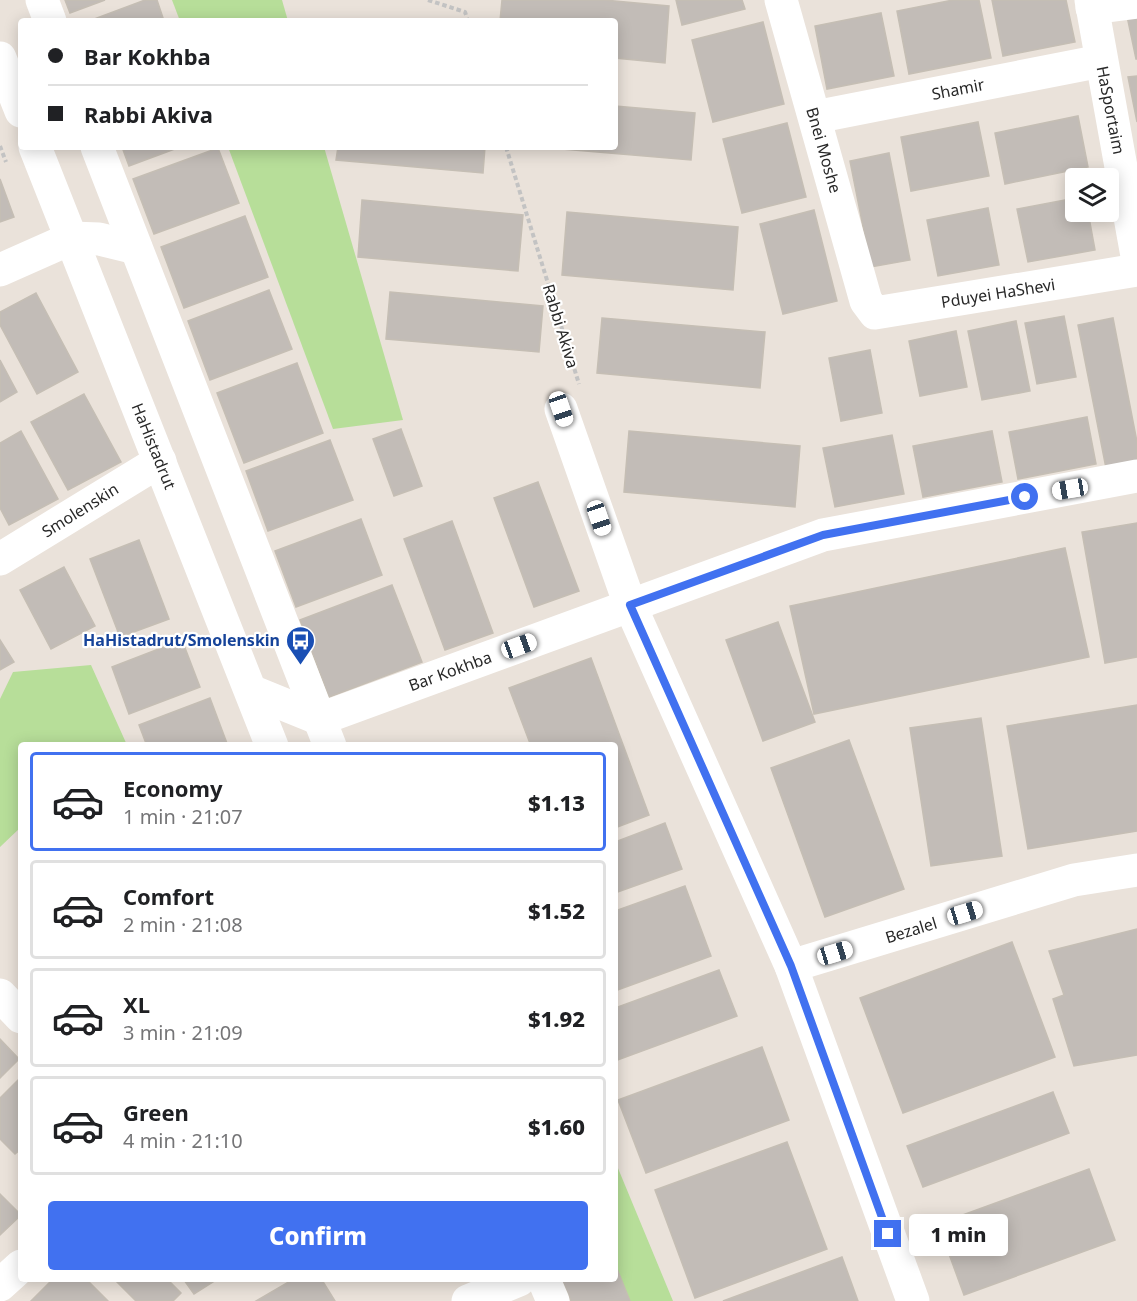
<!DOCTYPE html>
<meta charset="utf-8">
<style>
:root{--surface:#fff;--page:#f6f6f6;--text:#202124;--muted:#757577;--line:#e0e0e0;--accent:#4171f0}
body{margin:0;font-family:"Noto Sans",sans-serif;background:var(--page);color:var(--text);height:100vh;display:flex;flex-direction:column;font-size:22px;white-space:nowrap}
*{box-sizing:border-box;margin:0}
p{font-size:20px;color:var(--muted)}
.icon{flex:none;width:33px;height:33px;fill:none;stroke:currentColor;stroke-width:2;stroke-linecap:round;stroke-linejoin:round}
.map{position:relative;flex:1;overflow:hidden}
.side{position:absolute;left:18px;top:742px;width:600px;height:540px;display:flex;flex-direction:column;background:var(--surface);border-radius:6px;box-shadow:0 3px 15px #0003}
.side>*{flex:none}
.guide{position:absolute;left:18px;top:18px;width:600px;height:132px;border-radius:6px;box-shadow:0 3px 15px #0003;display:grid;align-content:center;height:132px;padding:0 30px;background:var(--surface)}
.controls{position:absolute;left:1065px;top:168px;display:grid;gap:12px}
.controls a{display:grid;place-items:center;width:54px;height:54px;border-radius:6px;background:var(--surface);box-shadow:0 3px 15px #0003;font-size:30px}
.end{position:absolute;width:27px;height:27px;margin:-14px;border:8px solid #4171f0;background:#fff;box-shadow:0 0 0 3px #fff}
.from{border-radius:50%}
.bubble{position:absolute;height:42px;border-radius:6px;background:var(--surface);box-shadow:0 3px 15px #0003;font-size:20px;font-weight:800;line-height:42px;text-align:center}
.car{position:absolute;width:18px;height:36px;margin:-18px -9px;border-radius:8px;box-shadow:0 0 4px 2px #0007;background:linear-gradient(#fff 24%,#345 0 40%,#fff 0 76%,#345 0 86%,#fff 0)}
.guide b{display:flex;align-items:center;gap:21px;height:57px;font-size:22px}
.guide b+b{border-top:2px solid var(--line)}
.guide i{width:15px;height:15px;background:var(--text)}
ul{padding:10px 0 0;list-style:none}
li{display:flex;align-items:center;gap:18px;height:99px;margin:0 12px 9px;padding:0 18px;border:3px solid var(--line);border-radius:6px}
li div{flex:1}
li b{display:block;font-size:22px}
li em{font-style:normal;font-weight:800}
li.selected{border-color:var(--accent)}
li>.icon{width:54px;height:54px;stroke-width:1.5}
.action{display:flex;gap:12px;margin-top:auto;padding:12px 30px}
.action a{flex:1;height:69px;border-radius:6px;background:var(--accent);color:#fff;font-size:24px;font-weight:800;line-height:69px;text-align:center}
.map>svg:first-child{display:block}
.park{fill:#b7de99}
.building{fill:#c2bcb7;stroke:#c5beb4;stroke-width:1.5}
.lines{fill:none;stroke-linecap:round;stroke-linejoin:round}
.path{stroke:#c3c3c3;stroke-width:4;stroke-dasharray:4.5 3;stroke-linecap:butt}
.minor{stroke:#fff;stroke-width:33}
.route{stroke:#4171f0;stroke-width:8}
.labels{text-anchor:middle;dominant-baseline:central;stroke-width:4.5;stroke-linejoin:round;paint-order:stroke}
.street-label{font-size:16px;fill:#282828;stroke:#fff}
.transit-label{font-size:16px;font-weight:bold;fill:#164399;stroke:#fff;text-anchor:end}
</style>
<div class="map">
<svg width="1137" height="1301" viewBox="0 0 1137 1301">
<rect width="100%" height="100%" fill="#eae2da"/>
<g class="park">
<path d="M 172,0 L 282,0 L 288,21 L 180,21 Z"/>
<path d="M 228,147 L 324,147 L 403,420 L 333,429 Z"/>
<path d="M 91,665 L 127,745 L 21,746 L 21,827 L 0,847 L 0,699 L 13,672 Z"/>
<path d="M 615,1161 L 673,1301 L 619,1301 L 609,1280 L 615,1280 Z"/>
</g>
<g class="building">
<path d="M 65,0 L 105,0 L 70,13 Z"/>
<path d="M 145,0 L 157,0 L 164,21 L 89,21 Z"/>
<path d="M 502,0 L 604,0 L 669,6 L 665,63 L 615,58 L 615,21 L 500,21 Z"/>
<path d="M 676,0 L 742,0 L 745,9 L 682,25 Z"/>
<path d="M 953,0 L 979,0 L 991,58 L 909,74 L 897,11 Z"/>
<path d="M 992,0 L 1066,0 L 1075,42 L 1003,56 Z"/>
<path d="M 881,13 L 894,76 L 827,89 L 815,26 Z"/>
<path d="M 1137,14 L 1137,59 L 1136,59 L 1127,16 Z"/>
<path d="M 763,22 L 784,104 L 713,122 L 692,40 Z"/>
<path d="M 1137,76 L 1137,122 L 1128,77 Z"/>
<path d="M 615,106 L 695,113 L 691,160 L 538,147 L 615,147 Z"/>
<path d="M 1078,116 L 1088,167 L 1005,184 L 995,133 Z"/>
<path d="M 978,122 L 989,176 L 911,191 L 901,137 Z"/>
<path d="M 787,123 L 806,197 L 742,213 L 723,139 Z"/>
<path d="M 122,147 L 180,147 L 129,166 Z"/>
<path d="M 338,147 L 485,147 L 483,173 L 336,160 Z"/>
<path d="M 218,148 L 239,203 L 154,234 L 133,179 Z"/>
<path d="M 889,153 L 910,260 L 871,267 L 850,161 Z"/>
<path d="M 0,179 L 14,217 L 0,222 Z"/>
<path d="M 1076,198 L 1076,212 L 1088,212 L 1095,250 L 1028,262 L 1017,209 Z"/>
<path d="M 362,200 L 523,215 L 518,271 L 358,257 Z"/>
<path d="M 988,208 L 999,265 L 938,276 L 927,220 Z"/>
<path d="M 814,210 L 837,301 L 783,314 L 760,224 Z"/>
<path d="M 567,212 L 738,227 L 733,290 L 562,275 Z"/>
<path d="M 245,216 L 268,277 L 184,308 L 161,247 Z"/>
<path d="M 269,290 L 292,349 L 210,380 L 188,321 Z"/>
<path d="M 390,292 L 543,306 L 539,352 L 386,339 Z"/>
<path d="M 36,293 L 78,372 L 37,394 L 0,325 L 0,312 Z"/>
<path d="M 1064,316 L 1076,377 L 1037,384 L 1025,323 Z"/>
<path d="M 602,318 L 765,332 L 760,388 L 597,373 Z"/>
<path d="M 1113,318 L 1137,442 L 1137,462 L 1106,468 L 1078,325 Z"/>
<path d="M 1016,321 L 1030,391 L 982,400 L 968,331 Z"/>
<path d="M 956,331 L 967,387 L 920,396 L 909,341 Z"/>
<path d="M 870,350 L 882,413 L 841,421 L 829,358 Z"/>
<path d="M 0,360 L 17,392 L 0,402 Z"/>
<path d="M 297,363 L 323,433 L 244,463 L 217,393 Z"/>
<path d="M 84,394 L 121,462 L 68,490 L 31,422 Z"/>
<path d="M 1087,417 L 1096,464 L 1018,479 L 1009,432 Z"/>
<path d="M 401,429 L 422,486 L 394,496 L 373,439 Z"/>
<path d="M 21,431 L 58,499 L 9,525 L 0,508 L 0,443 Z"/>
<path d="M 629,431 L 800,446 L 795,507 L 624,492 Z"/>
<path d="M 992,431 L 1002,482 L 923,497 L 913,446 Z"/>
<path d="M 892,435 L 904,494 L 835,507 L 823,448 Z"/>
<path d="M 330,440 L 353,500 L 268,531 L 246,471 Z"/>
<path d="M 538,482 L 579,591 L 534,607 L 494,498 Z"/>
<path d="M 361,519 L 382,575 L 296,607 L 275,551 Z"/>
<path d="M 452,521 L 493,633 L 445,650 L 404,539 Z"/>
<path d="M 1137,523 L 1137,657 L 1105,663 L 1082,532 Z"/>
<path d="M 139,540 L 169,619 L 120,637 L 90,559 Z"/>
<path d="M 1065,548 L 1089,657 L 814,714 L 790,606 Z"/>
<path d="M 64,567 L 95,626 L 51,649 L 20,590 Z"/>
<path d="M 392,585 L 422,662 L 329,697 L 300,620 Z"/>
<path d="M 778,622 L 815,722 L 763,741 L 726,640 Z"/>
<path d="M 0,640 L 14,662 L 0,670 Z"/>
<path d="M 182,640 L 200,687 L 129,714 L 112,667 Z"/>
<path d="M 591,658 L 649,815 L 615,828 L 615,746 L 531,746 L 509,688 Z"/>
<path d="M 210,698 L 228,746 L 147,746 L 139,725 Z"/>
<path d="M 1137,705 L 1137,831 L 1028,849 L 1007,726 Z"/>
<path d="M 981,718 L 1002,856 L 931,866 L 910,728 Z"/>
<path d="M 849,740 L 904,889 L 825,917 L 771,768 Z"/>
<path d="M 665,823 L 682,869 L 615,893 L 615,842 Z"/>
<path d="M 685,886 L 711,956 L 615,991 L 615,911 Z"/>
<path d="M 1137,929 L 1137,1055 L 1074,1066 L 1053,999 L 1064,995 L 1049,951 Z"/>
<path d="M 1012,942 L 1055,1057 L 903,1113 L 860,998 Z"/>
<path d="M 719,970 L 737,1016 L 615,1061 L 615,1008 Z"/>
<path d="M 0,1039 L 19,1059 L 0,1078 Z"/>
<path d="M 762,1047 L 789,1120 L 646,1173 L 618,1100 Z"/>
<path d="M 21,1077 L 21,1149 L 15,1154 L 0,1139 L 0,1098 Z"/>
<path d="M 1053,1092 L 1069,1133 L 923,1187 L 907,1146 Z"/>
<path d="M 787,1142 L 827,1249 L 695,1298 L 655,1190 Z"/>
<path d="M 1089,1169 L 1115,1240 L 964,1295 L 938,1224 Z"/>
<path d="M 0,1194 L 21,1215 L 0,1235 Z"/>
<path d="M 842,1257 L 858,1301 L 723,1301 Z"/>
<path d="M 615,1264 L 630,1301 L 571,1301 L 562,1280 L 615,1280 Z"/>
<path d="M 52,1280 L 87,1280 L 108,1301 L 31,1301 Z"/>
<path d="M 115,1280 L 168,1280 L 181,1293 L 173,1301 L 136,1301 Z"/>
<path d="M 184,1280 L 216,1280 L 194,1294 Z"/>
<path d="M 292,1280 L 322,1280 L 335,1301 L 256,1301 Z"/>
</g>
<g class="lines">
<g class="path">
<path d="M 428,0 L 465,12 L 468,21"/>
<path d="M 0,146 L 6,162"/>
<path d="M 506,147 L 579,384"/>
</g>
<g class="minor">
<path d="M 42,0 L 50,21"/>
<path d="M 781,0 L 866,301 L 875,313 L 1137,270"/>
<path d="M 1091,0 L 1137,256"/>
<path d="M 1092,8 L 1137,2"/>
<path d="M 0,58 L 21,111"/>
<path d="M 815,117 L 1101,61"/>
<path d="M 35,147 L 272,746"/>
<path d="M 97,147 L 330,746"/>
<path d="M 0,270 L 72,238 L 99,239 L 136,248"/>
<path d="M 561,409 L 630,605 L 791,966 L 913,1301"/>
<path d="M 0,559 L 160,461"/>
<path d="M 251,691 L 320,719 L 823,535 L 1137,476"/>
<path d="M 791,966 L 1074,880 L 1137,870"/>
<path d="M 0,995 L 21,1017"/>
<path d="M 544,1280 L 553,1301"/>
<path d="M 0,1285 L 21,1266"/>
<path d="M 468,1301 L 519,1280"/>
</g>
</g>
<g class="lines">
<path class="route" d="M 888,1234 L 791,966 L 630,605 L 823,535 L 1025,497"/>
</g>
<defs>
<symbol id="bus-pin" viewBox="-11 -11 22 30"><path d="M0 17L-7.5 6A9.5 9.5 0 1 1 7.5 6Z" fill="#1a4fb4" stroke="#fff"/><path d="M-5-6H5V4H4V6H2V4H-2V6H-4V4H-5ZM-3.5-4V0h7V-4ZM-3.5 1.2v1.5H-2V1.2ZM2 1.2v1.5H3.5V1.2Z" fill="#fff"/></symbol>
</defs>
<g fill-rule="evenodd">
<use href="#bus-pin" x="284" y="624" width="33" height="45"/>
</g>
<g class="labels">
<g class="street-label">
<text transform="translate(958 89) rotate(-11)">Shamir</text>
<text transform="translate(1111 110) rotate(79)">HaSportaim</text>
<text transform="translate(824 150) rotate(74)">Bnei Moshe</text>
<text transform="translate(998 293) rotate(-9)">Pduyei HaShevi</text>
<text transform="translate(561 326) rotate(73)">Rabbi Akiva</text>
<text transform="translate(154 446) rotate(68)">HaHistadrut</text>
<text transform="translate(80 510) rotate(-32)">Smolenskin</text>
<text transform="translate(450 671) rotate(-20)">Bar Kokhba</text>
<text transform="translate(911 930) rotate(-17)">Bezalel</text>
</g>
<g class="transit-label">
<text x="280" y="640">HaHistadrut/Smolenskin</text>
</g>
</g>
</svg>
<div class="controls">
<a><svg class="icon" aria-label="layers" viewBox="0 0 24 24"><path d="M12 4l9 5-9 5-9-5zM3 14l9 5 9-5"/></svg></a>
</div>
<i class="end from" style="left:1025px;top:497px"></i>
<i class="end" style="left:888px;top:1234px"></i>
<div class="bubble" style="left:909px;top:1214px;width:99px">1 min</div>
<i class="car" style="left:561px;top:409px;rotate:161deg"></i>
<i class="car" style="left:1070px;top:489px;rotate:260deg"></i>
<i class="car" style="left:599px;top:518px;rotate:161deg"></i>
<i class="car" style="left:519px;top:646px;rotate:70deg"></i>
<i class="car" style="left:965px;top:913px;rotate:73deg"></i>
<i class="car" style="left:835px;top:953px;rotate:73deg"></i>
<div class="guide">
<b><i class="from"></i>Bar Kokhba</b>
<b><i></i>Rabbi Akiva</b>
</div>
<section class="side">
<ul>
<li class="selected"><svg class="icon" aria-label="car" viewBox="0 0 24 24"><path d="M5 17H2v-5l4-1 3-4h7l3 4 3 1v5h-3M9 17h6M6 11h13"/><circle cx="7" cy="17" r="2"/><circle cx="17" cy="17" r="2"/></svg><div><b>Economy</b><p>1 min · 21:07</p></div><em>$1.13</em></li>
<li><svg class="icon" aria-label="car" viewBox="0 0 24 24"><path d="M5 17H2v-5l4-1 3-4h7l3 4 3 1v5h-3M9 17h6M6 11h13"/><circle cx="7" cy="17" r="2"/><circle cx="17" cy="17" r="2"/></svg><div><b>Comfort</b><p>2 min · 21:08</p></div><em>$1.52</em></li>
<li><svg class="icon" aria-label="car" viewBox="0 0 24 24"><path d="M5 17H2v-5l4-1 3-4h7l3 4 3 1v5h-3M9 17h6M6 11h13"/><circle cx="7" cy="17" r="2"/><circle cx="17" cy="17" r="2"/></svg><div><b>XL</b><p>3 min · 21:09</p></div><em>$1.92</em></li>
<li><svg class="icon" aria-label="car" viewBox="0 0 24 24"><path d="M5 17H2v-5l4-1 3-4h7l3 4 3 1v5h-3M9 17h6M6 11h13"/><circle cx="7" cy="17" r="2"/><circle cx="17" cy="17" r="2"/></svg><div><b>Green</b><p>4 min · 21:10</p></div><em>$1.60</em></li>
</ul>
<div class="action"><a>Confirm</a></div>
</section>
</div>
